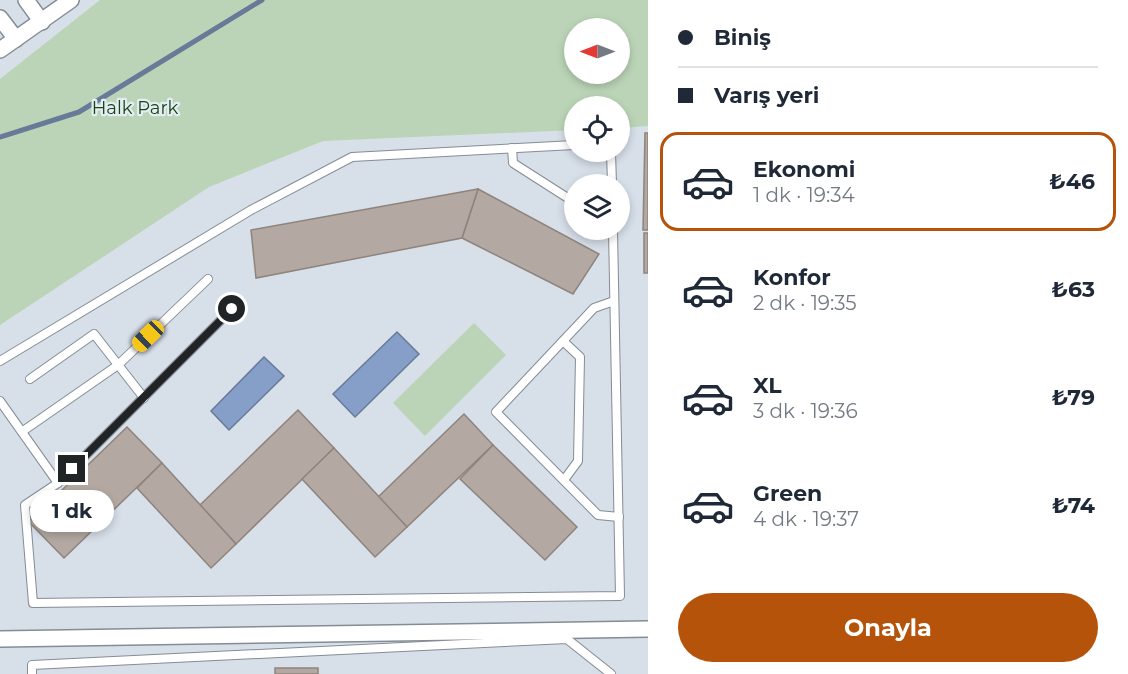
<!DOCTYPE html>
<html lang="tr">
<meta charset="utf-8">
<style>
:root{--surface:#fff;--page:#f6f6f7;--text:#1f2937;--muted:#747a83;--line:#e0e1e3;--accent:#b45309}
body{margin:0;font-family:Montserrat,sans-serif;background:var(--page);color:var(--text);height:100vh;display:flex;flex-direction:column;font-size:22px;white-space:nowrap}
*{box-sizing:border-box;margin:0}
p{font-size:20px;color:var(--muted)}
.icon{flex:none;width:33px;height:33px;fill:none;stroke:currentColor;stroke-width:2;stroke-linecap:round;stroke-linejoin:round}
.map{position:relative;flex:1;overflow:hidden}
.panel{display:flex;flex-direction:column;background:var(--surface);width:480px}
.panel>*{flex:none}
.guide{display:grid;align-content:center;height:132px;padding:0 30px;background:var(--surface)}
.needle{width:39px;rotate:270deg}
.buttons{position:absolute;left:564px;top:18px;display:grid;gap:12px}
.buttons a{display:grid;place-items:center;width:66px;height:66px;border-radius:50%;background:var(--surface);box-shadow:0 3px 9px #0003;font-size:30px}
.end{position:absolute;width:27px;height:27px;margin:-14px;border:8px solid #212427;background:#fff;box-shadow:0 0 0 3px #fff}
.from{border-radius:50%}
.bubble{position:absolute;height:42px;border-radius:21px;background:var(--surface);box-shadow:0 3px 9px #0003;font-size:20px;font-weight:700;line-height:42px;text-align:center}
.car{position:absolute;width:18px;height:36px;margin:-18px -9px;border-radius:8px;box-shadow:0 0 4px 2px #0007;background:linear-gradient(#f5c518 24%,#345 0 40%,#f5c518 0 76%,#345 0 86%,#f5c518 0)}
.guide b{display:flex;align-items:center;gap:21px;height:57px;font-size:22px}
.guide b+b{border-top:2px solid var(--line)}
.guide i{width:15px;height:15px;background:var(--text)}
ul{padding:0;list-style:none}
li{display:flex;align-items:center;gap:18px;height:99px;margin:0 12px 9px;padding:0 18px;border:3px solid transparent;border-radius:18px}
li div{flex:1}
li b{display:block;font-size:22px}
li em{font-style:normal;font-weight:700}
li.on{border-color:var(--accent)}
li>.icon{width:54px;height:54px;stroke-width:1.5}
.primary-button{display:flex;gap:12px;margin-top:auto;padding:12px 30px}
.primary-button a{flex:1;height:69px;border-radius:36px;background:var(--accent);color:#fff;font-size:24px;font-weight:700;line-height:69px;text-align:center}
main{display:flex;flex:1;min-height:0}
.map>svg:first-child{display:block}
.green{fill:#bbd4b7;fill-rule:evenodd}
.water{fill:#859fc8;stroke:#677a98;stroke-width:1.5}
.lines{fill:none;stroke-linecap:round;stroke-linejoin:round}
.stream{stroke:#677a98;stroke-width:5}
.building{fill:#b3a9a2;stroke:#8e847d;stroke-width:1.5}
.service-casing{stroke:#848c94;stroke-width:10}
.minor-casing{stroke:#848c94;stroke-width:18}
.service{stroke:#fff;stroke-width:8}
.minor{stroke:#fff;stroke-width:15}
.route{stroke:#212427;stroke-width:8}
.labels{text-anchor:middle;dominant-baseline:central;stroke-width:4.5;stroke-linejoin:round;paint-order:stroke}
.park-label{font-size:18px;fill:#194710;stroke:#e4edf6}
</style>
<main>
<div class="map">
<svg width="648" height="674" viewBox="0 0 648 674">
<rect width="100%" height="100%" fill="#d7dfe9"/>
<g class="green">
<path d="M 100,0 L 648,0 L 648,126 L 620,128 L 620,106 L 574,106 L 574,130 L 323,141 L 209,187 L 0,325 L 0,79 ZM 620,28 L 620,74 L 574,74 L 574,28 Z"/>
<path d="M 474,323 L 506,355 L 425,436 L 393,403 Z"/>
</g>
<g class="water">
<path d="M 397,332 L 419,354 L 355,417 L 333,394 Z"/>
<path d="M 264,357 L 284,376 L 229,430 L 211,411 Z"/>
</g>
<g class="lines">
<path class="stream" d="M 0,137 L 79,112 L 262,0"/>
</g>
<g class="building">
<path d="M 645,133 L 648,133 L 648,230 L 643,230 Z"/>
<path d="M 478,189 L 599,254 L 573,294 L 462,238 Z"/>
<path d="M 478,189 L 462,238 L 256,278 L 251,230 Z"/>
<rect x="644" y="233" width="4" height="40"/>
<path d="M 298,410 L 334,448 L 236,544 L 200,505 Z"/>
<path d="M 464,414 L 493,445 L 407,527 L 378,497 Z"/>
<path d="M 127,427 L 162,463 L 64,558 L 29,522 Z"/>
<path d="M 493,445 L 577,527 L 545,560 L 460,479 Z"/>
<path d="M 334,448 L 407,527 L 375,557 L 302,479 Z"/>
<path d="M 162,463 L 236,544 L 211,568 L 137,488 Z"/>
<rect x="275" y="668" width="43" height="6"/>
</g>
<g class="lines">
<defs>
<g id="service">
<path d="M 512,148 L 513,163 L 574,202"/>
<path d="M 611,152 L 612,184"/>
<path d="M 614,301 L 594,308 L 496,412 L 598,515 L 619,517"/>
<path d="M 563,341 L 580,357 L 578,461 L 564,480"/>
<path d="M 0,361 L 251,210 L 352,157 L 574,145"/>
<path d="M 30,379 L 94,334 L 144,398"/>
<path d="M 0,401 L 58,483 L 25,505 L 33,603 L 620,596 L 613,230"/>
<path d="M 23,431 L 118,365 L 208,279"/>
<path d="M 58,483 L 232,309"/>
<path d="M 32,674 L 32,665 L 567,639 L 611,674"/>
</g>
<g id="minor">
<path d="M 26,0 L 42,22"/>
<path d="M 0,18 L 16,39"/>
<path d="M 0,50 L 71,0"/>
<path d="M 0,639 L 648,629"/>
</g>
</defs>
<use href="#service" class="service-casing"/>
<use href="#minor" class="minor-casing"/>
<use href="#service" class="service"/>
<use href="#minor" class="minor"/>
</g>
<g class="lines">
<path class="route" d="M 72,469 L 232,309"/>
</g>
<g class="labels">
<g class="park-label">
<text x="135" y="108">Halk Park</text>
</g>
</g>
</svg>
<div class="buttons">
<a><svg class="needle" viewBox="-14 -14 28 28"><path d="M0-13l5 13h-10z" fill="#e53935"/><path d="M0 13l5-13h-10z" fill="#747a83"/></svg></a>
<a><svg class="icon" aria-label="locate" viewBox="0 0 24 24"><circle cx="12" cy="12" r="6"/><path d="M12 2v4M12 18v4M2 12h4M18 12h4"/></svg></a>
<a><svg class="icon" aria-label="layers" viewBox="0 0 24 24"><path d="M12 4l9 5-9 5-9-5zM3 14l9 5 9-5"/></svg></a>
</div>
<i class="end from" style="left:232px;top:309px"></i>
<i class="end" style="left:72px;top:469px"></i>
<div class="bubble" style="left:30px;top:490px;width:84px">1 dk</div>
<i class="car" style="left:148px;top:336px;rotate:226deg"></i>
</div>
<section class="panel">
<div class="guide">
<b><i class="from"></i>Biniş</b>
<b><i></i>Varış yeri</b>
</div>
<ul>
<li class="on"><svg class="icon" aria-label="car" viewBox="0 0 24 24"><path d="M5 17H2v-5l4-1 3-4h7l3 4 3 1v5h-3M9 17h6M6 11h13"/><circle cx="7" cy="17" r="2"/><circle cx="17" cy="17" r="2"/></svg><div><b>Ekonomi</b><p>1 dk · 19:34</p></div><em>₺46</em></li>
<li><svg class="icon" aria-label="car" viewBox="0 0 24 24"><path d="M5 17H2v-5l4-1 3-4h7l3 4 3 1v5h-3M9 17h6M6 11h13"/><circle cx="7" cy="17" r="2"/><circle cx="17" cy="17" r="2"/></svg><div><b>Konfor</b><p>2 dk · 19:35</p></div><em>₺63</em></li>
<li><svg class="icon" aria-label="car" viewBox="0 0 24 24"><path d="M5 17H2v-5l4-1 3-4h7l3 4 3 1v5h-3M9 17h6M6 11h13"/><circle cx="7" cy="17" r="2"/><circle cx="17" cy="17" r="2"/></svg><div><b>XL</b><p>3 dk · 19:36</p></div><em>₺79</em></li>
<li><svg class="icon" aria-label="car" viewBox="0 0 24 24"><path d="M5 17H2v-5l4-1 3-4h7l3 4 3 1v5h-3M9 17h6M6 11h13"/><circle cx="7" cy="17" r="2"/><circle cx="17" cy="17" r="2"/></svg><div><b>Green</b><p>4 dk · 19:37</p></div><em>₺74</em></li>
</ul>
<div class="primary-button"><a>Onayla</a></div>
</section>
</main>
